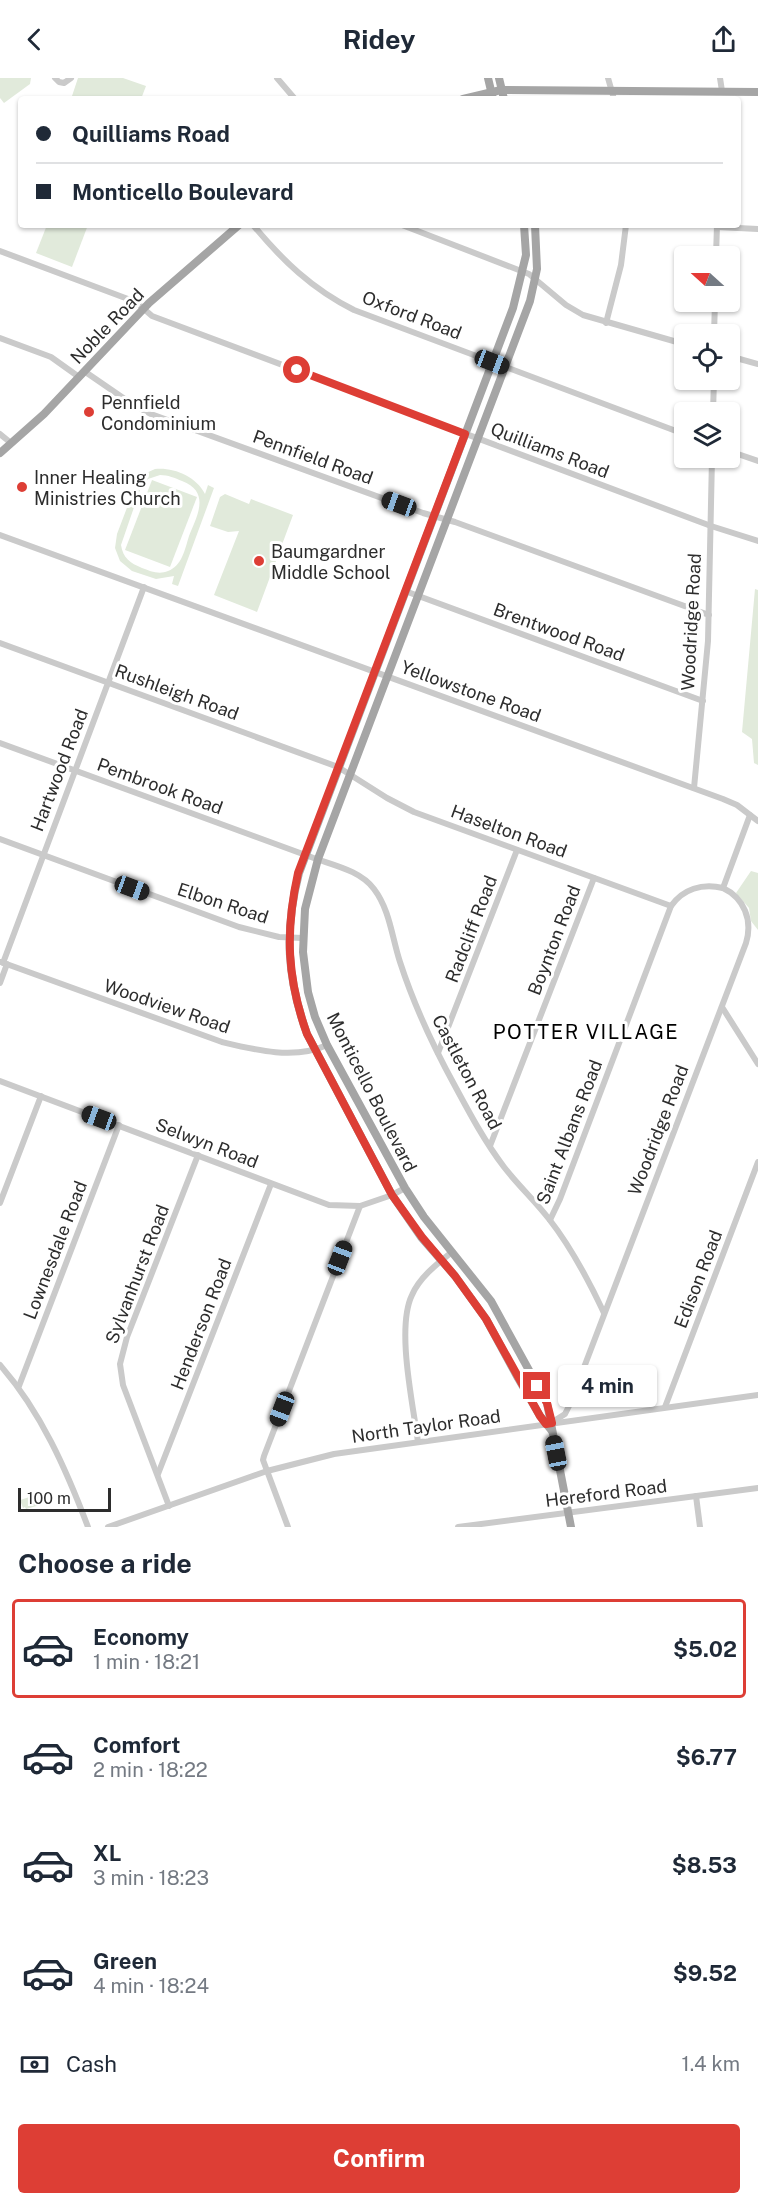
<!DOCTYPE html>
<meta charset="utf-8">
<style>
:root{--surface:#fff;--page:#f2f2f3;--text:#1f2937;--muted:#747a83;--line:#e0e1e3;--accent:#dd3e35}
body{margin:0;font-family:"Public Sans",sans-serif;background:var(--page);color:var(--text);height:100vh;display:flex;flex-direction:column;font-size:22px;white-space:nowrap}
*{box-sizing:border-box;margin:0}
p{font-size:20px;color:var(--muted)}
.icon{flex:none;width:33px;height:33px;fill:none;stroke:currentColor;stroke-width:2;stroke-linecap:round;stroke-linejoin:round}
.map{position:relative;height:1449px;overflow:hidden}
.sheet{display:flex;flex-direction:column;background:var(--surface);flex:1}
.sheet>*{flex:none}
.top-card{position:absolute;left:18px;top:18px;width:723px;height:132px;border-radius:6px;box-shadow:0 2px 4px #0004;display:grid;align-content:center;height:132px;padding:0 18px;background:var(--surface)}
.needle{width:39px;rotate:291deg}
.controls{position:absolute;left:674px;top:168px;display:grid;gap:12px}
.controls a{display:grid;place-items:center;width:66px;height:66px;border-radius:6px;background:var(--surface);box-shadow:0 2px 4px #0004;font-size:30px}
.scale{position:absolute;left:18px;bottom:15px;width:93px;box-sizing:border-box;padding-left:6px;border:3px solid #2d2d2d;border-top:0;font-size:16px;line-height:21px;white-space:nowrap;color:#2d2d2d;-webkit-text-stroke:4px #fff;paint-order:stroke}
.end{position:absolute;width:27px;height:27px;margin:-14px;border:8px solid #dd3e35;background:#fff;box-shadow:0 0 0 3px #fff}
.from{border-radius:50%}
.bubble{position:absolute;height:42px;border-radius:6px;background:var(--surface);box-shadow:0 2px 4px #0004;font-size:20px;font-weight:700;line-height:42px;text-align:center}
.car{position:absolute;width:18px;height:36px;margin:-18px -9px;border-radius:8px;box-shadow:0 0 4px 2px #0007;background:linear-gradient(#222 24%,#8ab4d8 0 40%,#222 0 76%,#8ab4d8 0 86%,#222 0)}
.top-card b{display:flex;align-items:center;gap:21px;height:57px;font-size:22px}
.top-card b+b{border-top:2px solid var(--line)}
.top-card i{width:15px;height:15px;background:var(--text)}
ul{padding:0;list-style:none}
li{display:flex;align-items:center;gap:18px;height:99px;margin:0 12px 9px;padding:0 6px;border:3px solid transparent;border-radius:6px}
li div{flex:1}
li b{display:block;font-size:22px}
li em{font-style:normal;font-weight:700}
li.on{border-color:var(--accent)}
li>.icon{width:54px;height:54px;stroke-width:1.5}
h2{padding:0 18px;font-size:27px;line-height:72px}
.pay{display:flex;align-items:center;gap:15px;height:66px;padding:0 18px;font-size:22px}
.pay p{margin-inline-start:auto}
.action{display:flex;gap:12px;margin-top:auto;padding:12px 18px}
.action a{flex:1;height:69px;border-radius:6px;background:var(--accent);color:#fff;font-size:24px;font-weight:700;line-height:69px;text-align:center}
header{display:flex;justify-content:space-between;align-items:center;height:78px;padding:0 18px;background:var(--surface);font-size:27px;font-weight:700}
.map>svg:first-child{display:block}
.green{fill:#e1eadb;fill-rule:evenodd}
.lines{fill:none;stroke-linecap:round;stroke-linejoin:round}
.minor{stroke:#cacaca;stroke-width:6}
.major{stroke:#a5a5a5;stroke-width:8}
.route{stroke:#dd3e35;stroke-width:8}
.poi-dot{fill:#dd3e35;stroke:#fff;stroke-width:2}
.labels{text-anchor:middle;dominant-baseline:central;stroke-width:6;stroke-linejoin:round;paint-order:stroke}
.street-label{font-size:18px;fill:#2d2d2d;stroke:#fff}
.poi-label{font-size:18px;fill:#2d2d2d;stroke:#fff;text-anchor:start}
.neighbourhood-label{font-size:20px;letter-spacing:1.5px;fill:#000;stroke:#fff}
</style>
<header><svg class="icon" aria-label="back" viewBox="0 0 24 24"><path d="M15 5l-7 7 7 7"/></svg>Ridey<svg class="icon" aria-label="share" viewBox="0 0 24 24"><path d="M12 15V3M7 8l5-5 5 5M5 13v7h14v-7"/></svg></header>
<div class="map">
<svg width="758" height="1449" viewBox="0 0 758 1449">
<rect width="100%" height="100%" fill="#fff"/>
<g class="green">
<path d="M 0,0 L 31,0 L 30,6 L 4,25 L 0,20 Z"/>
<path d="M 78,0 L 123,0 L 146,8 L 141,21 L 71,21 Z"/>
<path d="M 47,147 L 88,147 L 72,189 L 36,175 Z"/>
<path d="M 155,391 C 173,389 196,398 205,416 L 208,407 L 214,410 L 178,508 L 172,506 L 174,498 L 156,501 L 132,493 L 120,483 L 115,470 L 117,456 L 136,406 L 144,396 ZM 160,397 C 168,397 175,400 182,403 C 211,414 197,438 189,458 C 185,471 182,488 168,493 C 159,497 150,493 142,490 C 130,485 123,480 121,467 L 141,409 L 148,401 Z"/>
<path d="M 152,402 L 197,419 L 170,489 L 125,472 Z"/>
<path d="M 225,416 L 249,426 L 251,421 L 293,437 L 257,534 L 214,517 L 239,453 L 228,454 L 210,448 L 220,419 Z"/>
<path d="M 755,511 L 758,512 L 758,687 L 754,685 L 752,661 L 742,654 Z"/>
<path d="M 751,793 L 758,795 L 758,852 L 751,843 L 749,830 L 736,815 Z"/>
<path d="M 36,1417 L 40,1427 L 26,1431 L 25,1429 L 23,1430 L 20,1422 Z"/>
</g>
<g class="lines">
<g class="minor">
<path d="M 55,0 L 59,4 L 64,5 L 71,0"/>
<path d="M 277,0 L 295,21"/>
<path d="M 608,0 L 614,21"/>
<path d="M 720,0 L 722,13"/>
<path d="M 253,147 C 282,182 312,211 354,232 L 684,356"/>
<path d="M 402,147 L 529,196 L 566,227 L 583,237 L 684,266"/>
<path d="M 717,149 L 758,151"/>
<path d="M 0,173 L 136,224 L 152,238 L 711,448 L 758,463"/>
<path d="M 716,178 L 717,147"/>
<path d="M 606,245 L 621,187 L 626,147"/>
<path d="M 714,256 L 715,224"/>
<path d="M 0,260 L 51,279 L 79,299"/>
<path d="M 729,278 L 758,286"/>
<path d="M 84,293 L 132,326 L 151,336 L 423,435 L 455,444 L 709,537"/>
<path d="M 713,334 L 714,302"/>
<path d="M 0,356 L 11,365"/>
<path d="M 729,373 L 758,383"/>
<path d="M 0,457 L 723,721 L 737,727 L 758,743"/>
<path d="M 405,513 L 703,623"/>
<path d="M 0,565 L 338,689 L 387,720 L 414,734 L 671,828"/>
<path d="M 0,665 L 311,779 C 332,787 360,792 374,811 C 390,832 392,860 400,884 C 414,927 433,968 455,1008 C 470,1036 485,1064 504,1089 C 518,1107 535,1123 549,1141 C 571,1169 589,1203 604,1235"/>
<path d="M 694,710 L 708,563 L 712,380"/>
<path d="M 0,761 L 239,849 L 279,859 L 303,860"/>
<path d="M 1,884 L 222,964 C 255,972 295,982 327,967"/>
<path d="M 3,885 L 144,509"/>
<path d="M 0,905 L 7,886"/>
<path d="M 722,929 L 758,986"/>
<path d="M 438,975 L 517,772"/>
<path d="M 0,1003 L 329,1127 L 360,1128 L 392,1117 L 405,1110"/>
<path d="M 490,1068 L 594,800"/>
<path d="M 0,1125 L 41,1018"/>
<path d="M 550,1142 L 560,1121 L 671,828 C 683,811 702,805 723,810"/>
<path d="M 0,1287 C 41,1334 66,1391 88,1449"/>
<path d="M 19,1308 L 119,1047"/>
<path d="M 665,1329 L 758,1084"/>
<path d="M 554,1343 L 565,1336 L 570,1326 L 746,865 C 753,842 744,820 723,810 L 750,737"/>
<path d="M 418,1364 C 413,1326 396,1250 412,1217 C 420,1199 437,1186 452,1174"/>
<path d="M 158,1396 L 271,1106"/>
<path d="M 696,1418 L 700,1449"/>
<path d="M 169,1428 L 123,1307 L 120,1286 L 127,1259 L 198,1077"/>
<path d="M 108,1449 L 267,1393 L 334,1376 L 758,1317"/>
<path d="M 288,1449 L 263,1382 L 264,1378 L 360,1128"/>
<path d="M 458,1449 L 758,1410"/>
</g>
<g class="major">
<path d="M 488,0 L 493,21"/>
<path d="M 499,0 L 504,21"/>
<path d="M 463,21 L 501,12 L 758,14"/>
<path d="M 524,147 L 526,177 L 513,230 L 299,795 C 284,853 287,900 307,956 L 392,1117 L 421,1159 L 455,1198 L 486,1241 L 518,1300 L 540,1338 L 552,1353"/>
<path d="M 535,147 L 537,191 L 530,223 L 318,781 L 305,831 L 303,874 L 308,914 L 315,939 L 327,967 L 405,1110 L 424,1139 L 491,1223 L 547,1325 L 571,1449"/>
<path d="M 0,375 L 44,336 L 149,225 L 239,147"/>
</g>
</g>
<g class="lines">
<path class="route" d="M 297,292 L 465,356 L 298,795 C 285,854 287,900 307,956 L 392,1117 L 422,1159 L 455,1198 L 486,1241 L 540,1338 L 546,1346 L 552,1345 L 547,1325 L 537,1308"/>
</g>
<g class="poi-dot">
<circle cx="89" cy="334" r="6"/>
<circle cx="22" cy="409" r="6"/>
<circle cx="259" cy="483" r="6"/>
</g>
<g class="labels">
<g class="street-label">
<text transform="translate(412 237) rotate(21)">Oxford Road</text>
<text transform="translate(107 248) rotate(-46)">Noble Road</text>
<text transform="translate(550 372) rotate(21)">Quilliams Road</text>
<text transform="translate(313 379) rotate(20)">Pennfield Road</text>
<text transform="translate(691 544) rotate(-87)">Woodridge Road</text>
<text transform="translate(559 554) rotate(20)">Brentwood Road</text>
<text transform="translate(471 613) rotate(20)">Yellowstone Road</text>
<text transform="translate(177 614) rotate(20)">Rushleigh Road</text>
<text transform="translate(59 692) rotate(-69)">Hartwood Road</text>
<text transform="translate(160 708) rotate(20)">Pembrook Road</text>
<text transform="translate(509 753) rotate(20)">Haselton Road</text>
<text transform="translate(223 825) rotate(18)">Elbon Road</text>
<text transform="translate(471 851) rotate(-69)">Radcliff Road</text>
<text transform="translate(554 862) rotate(-69)">Boynton Road</text>
<text transform="translate(167 928) rotate(19)">Woodview Road</text>
<text transform="translate(467 994) rotate(62)">Castleton Road</text>
<text transform="translate(372 1014) rotate(63)">Monticello Boulevard</text>
<text transform="translate(658 1052) rotate(-69)">Woodridge Road</text>
<text transform="translate(569 1054) rotate(-69)">Saint Albans Road</text>
<text transform="translate(207 1065) rotate(21)">Selwyn Road</text>
<text transform="translate(55 1172) rotate(-69)">Lownesdale Road</text>
<text transform="translate(137 1196) rotate(-69)">Sylvanhurst Road</text>
<text transform="translate(698 1201) rotate(-69)">Edison Road</text>
<text transform="translate(201 1246) rotate(-69)">Henderson Road</text>
<text transform="translate(426 1348) rotate(-8)">North Taylor Road</text>
<text transform="translate(606 1415) rotate(-7)">Hereford Road</text>
</g>
<g class="poi-label">
<text x="101" y="324">Pennfield<tspan x="101" dy="21">Condominium</tspan></text>
<text x="34" y="399">Inner Healing<tspan x="34" dy="21">Ministries Church</tspan></text>
<text x="271" y="473">Baumgardner<tspan x="271" dy="21">Middle School</tspan></text>
</g>
<g class="neighbourhood-label">
<text x="586" y="954">POTTER VILLAGE</text>
</g>
</g>
</svg>
<div class="controls">
<a><svg class="needle" viewBox="-14 -14 28 28"><path d="M0-13l5 13h-10z" fill="#e53935"/><path d="M0 13l5-13h-10z" fill="#747a83"/></svg></a>
<a><svg class="icon" aria-label="locate" viewBox="0 0 24 24"><circle cx="12" cy="12" r="6"/><path d="M12 2v4M12 18v4M2 12h4M18 12h4"/></svg></a>
<a><svg class="icon" aria-label="layers" viewBox="0 0 24 24"><path d="M12 4l9 5-9 5-9-5zM3 14l9 5 9-5"/></svg></a>
</div>
<div class="scale">100 m</div>
<i class="end from" style="left:297px;top:292px"></i>
<i class="end" style="left:537px;top:1308px"></i>
<div class="bubble" style="left:558px;top:1287px;width:99px">4 min</div>
<i class="car" style="left:492px;top:284px;rotate:111deg"></i>
<i class="car" style="left:399px;top:426px;rotate:290deg"></i>
<i class="car" style="left:132px;top:810px;rotate:110deg"></i>
<i class="car" style="left:99px;top:1040px;rotate:290deg"></i>
<i class="car" style="left:340px;top:1180px;rotate:21deg"></i>
<i class="car" style="left:282px;top:1331px;rotate:201deg"></i>
<i class="car" style="left:556px;top:1375px;rotate:349deg"></i>
<div class="top-card">
<b><i class="from"></i>Quilliams Road</b>
<b><i></i>Monticello Boulevard</b>
</div>
</div>
<section class="sheet">
<h2>Choose a ride</h2>
<ul>
<li class="on"><svg class="icon" aria-label="car" viewBox="0 0 24 24"><path d="M5 17H2v-5l4-1 3-4h7l3 4 3 1v5h-3M9 17h6M6 11h13"/><circle cx="7" cy="17" r="2"/><circle cx="17" cy="17" r="2"/></svg><div><b>Economy</b><p>1 min · 18:21</p></div><em>$5.02</em></li>
<li><svg class="icon" aria-label="car" viewBox="0 0 24 24"><path d="M5 17H2v-5l4-1 3-4h7l3 4 3 1v5h-3M9 17h6M6 11h13"/><circle cx="7" cy="17" r="2"/><circle cx="17" cy="17" r="2"/></svg><div><b>Comfort</b><p>2 min · 18:22</p></div><em>$6.77</em></li>
<li><svg class="icon" aria-label="car" viewBox="0 0 24 24"><path d="M5 17H2v-5l4-1 3-4h7l3 4 3 1v5h-3M9 17h6M6 11h13"/><circle cx="7" cy="17" r="2"/><circle cx="17" cy="17" r="2"/></svg><div><b>XL</b><p>3 min · 18:23</p></div><em>$8.53</em></li>
<li><svg class="icon" aria-label="car" viewBox="0 0 24 24"><path d="M5 17H2v-5l4-1 3-4h7l3 4 3 1v5h-3M9 17h6M6 11h13"/><circle cx="7" cy="17" r="2"/><circle cx="17" cy="17" r="2"/></svg><div><b>Green</b><p>4 min · 18:24</p></div><em>$9.52</em></li>
</ul>
<div class="pay"><svg class="icon" aria-label="cash" viewBox="0 0 24 24"><path d="M3 7h18v10H3z"/><circle cx="12" cy="12" r="2"/></svg>Cash<p>1.4 km</p></div>
<div class="action"><a>Confirm</a></div>
</section>
